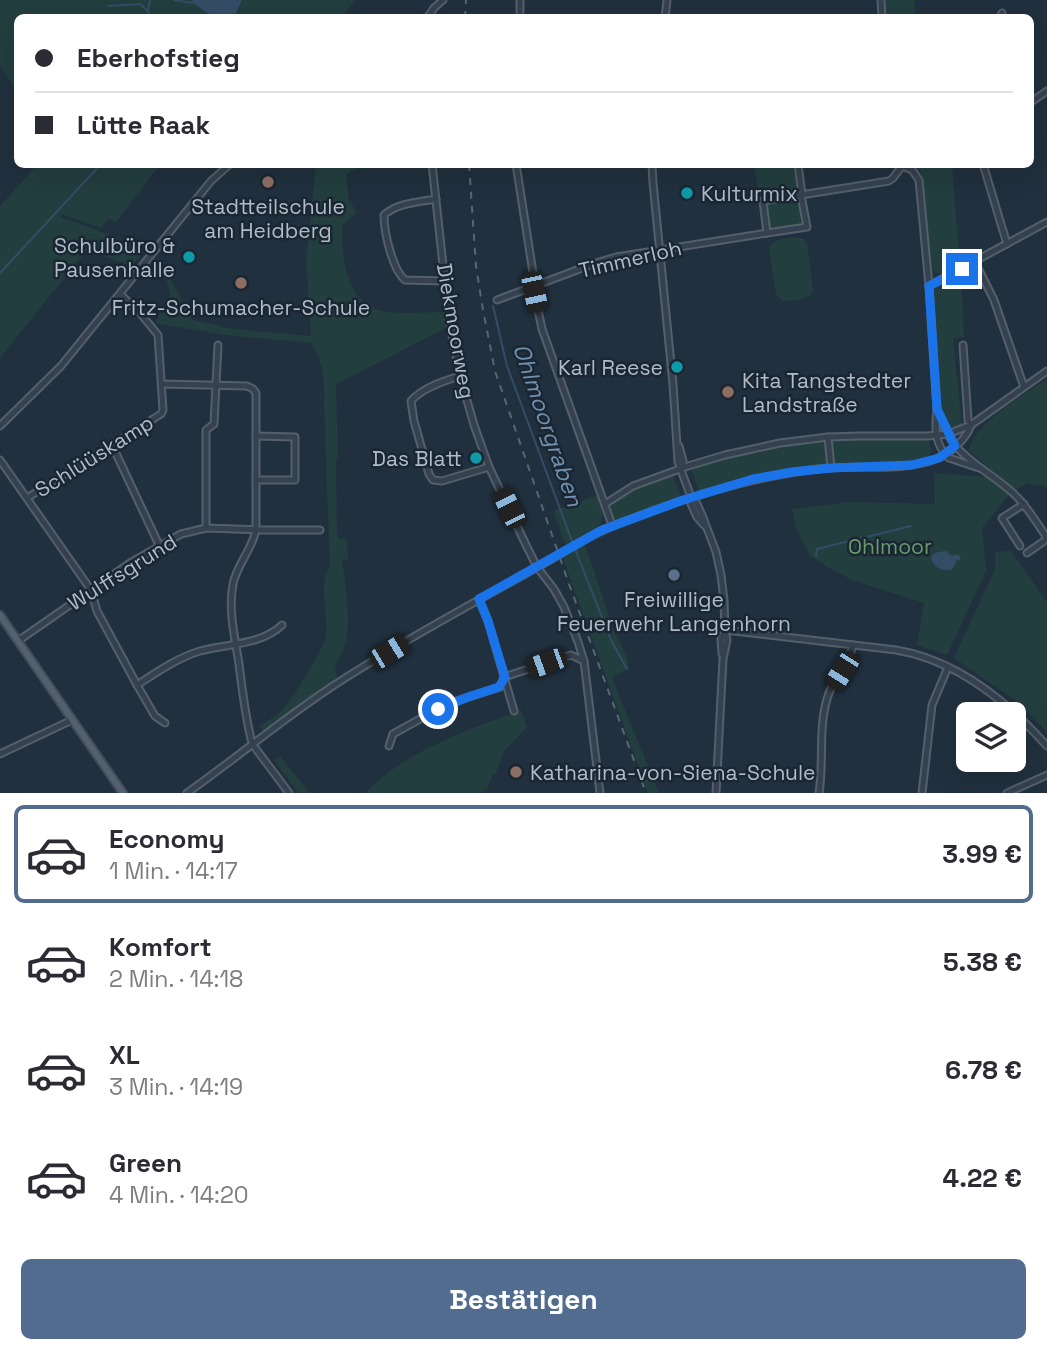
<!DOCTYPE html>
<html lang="de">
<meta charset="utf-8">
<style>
:root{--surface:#fff;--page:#f7f7f7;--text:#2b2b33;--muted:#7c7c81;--line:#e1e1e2;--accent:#516c8f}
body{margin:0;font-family:"Space Grotesk",sans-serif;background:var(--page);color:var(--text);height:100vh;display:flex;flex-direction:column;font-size:26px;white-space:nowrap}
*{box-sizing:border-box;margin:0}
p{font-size:23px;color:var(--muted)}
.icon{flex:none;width:38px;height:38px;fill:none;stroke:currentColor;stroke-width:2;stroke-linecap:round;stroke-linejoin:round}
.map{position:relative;height:793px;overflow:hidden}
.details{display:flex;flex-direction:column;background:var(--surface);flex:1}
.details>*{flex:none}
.banner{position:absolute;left:14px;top:14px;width:1020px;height:154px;border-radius:10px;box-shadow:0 7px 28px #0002;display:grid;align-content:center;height:154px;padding:0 21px;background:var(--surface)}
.controls{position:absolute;left:956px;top:702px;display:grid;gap:14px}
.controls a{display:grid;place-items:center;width:70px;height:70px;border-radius:10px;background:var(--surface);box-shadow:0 7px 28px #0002;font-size:35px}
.end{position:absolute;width:32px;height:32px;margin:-16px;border:9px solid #1a73e8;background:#fff;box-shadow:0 0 0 4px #fff}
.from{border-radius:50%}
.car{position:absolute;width:21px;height:42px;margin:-21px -10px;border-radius:9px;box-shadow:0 0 5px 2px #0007;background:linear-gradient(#222 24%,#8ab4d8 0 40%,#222 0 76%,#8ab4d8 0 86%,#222 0)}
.banner b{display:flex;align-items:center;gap:24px;height:66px;font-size:26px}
.banner b+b{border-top:2px solid var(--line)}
.banner i{width:18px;height:18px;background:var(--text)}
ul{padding:12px 0 0;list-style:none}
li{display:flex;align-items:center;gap:21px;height:98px;margin:0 14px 10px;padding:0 7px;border:4px solid transparent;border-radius:10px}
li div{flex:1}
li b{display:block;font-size:26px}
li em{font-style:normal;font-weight:600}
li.active{border-color:var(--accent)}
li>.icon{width:63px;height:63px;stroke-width:1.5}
.action{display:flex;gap:14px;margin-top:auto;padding:14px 21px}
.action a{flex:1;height:80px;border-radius:10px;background:var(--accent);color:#fff;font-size:28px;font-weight:600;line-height:80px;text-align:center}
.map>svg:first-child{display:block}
.green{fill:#233e3f}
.water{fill:#344d66}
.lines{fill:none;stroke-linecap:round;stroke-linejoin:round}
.stream{stroke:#344d66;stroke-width:2}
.minor-casing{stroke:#545f6c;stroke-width:9}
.major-casing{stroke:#424d5a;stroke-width:10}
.minor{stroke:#35414e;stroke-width:5}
.major{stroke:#53616e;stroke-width:6}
.rail{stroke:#576675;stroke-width:2;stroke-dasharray:7 7;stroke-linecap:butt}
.minor-bridge-casing{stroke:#545f6c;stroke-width:9;stroke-linecap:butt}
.minor-bridge{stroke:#35414e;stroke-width:5}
.route{stroke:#1a73e8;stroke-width:9}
.education-dot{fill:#8d6e63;stroke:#1b2633;stroke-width:2.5}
.culture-dot{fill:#0f9aa8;stroke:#1b2633;stroke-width:2.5}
.service-dot{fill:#5c6f8a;stroke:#1b2633;stroke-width:2.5}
.labels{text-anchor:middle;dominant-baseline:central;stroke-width:5;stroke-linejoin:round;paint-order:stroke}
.poi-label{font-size:21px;fill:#b1bcc9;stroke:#1b2633;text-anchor:start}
.street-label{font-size:21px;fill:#b1bcc9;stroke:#1b2633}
.park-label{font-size:21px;fill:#669c6e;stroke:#1b2633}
.water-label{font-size:23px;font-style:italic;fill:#6f90af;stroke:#1b2633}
</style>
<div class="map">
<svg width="1047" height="793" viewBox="0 0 1047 793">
<rect width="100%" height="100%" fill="#21303e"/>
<g class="green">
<path d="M 0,0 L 192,0 L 193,3 L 213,17 L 18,18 L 17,92 L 0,66 Z"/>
<path d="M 242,0 L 356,0 L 342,17 L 232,18 Z"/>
<path d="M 885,0 L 915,0 L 915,17 L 886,17 Z"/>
<path d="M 37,165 L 163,165 L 153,173 L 116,222 L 108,219 L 101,228 L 61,214 L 61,217 L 100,231 L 145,250 L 132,266 L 87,250 L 0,358 L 0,206 Z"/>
<path d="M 316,165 L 388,165 L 359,168 L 346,174 L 349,201 L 357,212 L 342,225 C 342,259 345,308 389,312 C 406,314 426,312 444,312 L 446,328 L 336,384 L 338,456 L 336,462 L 337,532 L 339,539 L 347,539 L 348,559 L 342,560 C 346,588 356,643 335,664 L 337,677 L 263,732 L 259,726 C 266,721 275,717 281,711 C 290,704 325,646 326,636 C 329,616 317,581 330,567 L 324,405 C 325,380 324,364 311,343 L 225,335 L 155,323 L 170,295 L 167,281 L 149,267 L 158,257 L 193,320 L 233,329 L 311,336 L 306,260 Z"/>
<path d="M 754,165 L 796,165 L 799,190 L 759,196 Z"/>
<path d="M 911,165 L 952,165 L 960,265 L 942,275 L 932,271 L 921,174 L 915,166 Z"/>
<path d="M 797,197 L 802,225 L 769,231 L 765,202 Z"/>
<path d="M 797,237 L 804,239 L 807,243 L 813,291 C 808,301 794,300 783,301 L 776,295 L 769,248 C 774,238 787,238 797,237 Z"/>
<path d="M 961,274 L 964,337 L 953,338 L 962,425 L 949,427 L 944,419 L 938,402 L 932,290 Z"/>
<path d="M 1047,379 L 1047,487 L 1027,483 L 1016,490 L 969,451 C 971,425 1026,394 1047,379 Z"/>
<path d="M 876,438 L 928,439 L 932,450 L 929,457 L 912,463 L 836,465 L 794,470 L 770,474 L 699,492 L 691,468 C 752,448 812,440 876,438 Z"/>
<path d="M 934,473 L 987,477 L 1009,495 L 982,528 L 986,571 L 947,655 L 917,645 L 924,603 L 852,580 L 829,568 L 810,555 L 796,529 L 792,509 L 849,502 L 935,504 Z"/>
<path d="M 673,474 L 681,498 L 624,518 L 624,520 L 617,522 L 613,520 L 609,508 C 618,490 654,481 673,474 Z"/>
<path d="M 598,495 C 612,529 592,531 566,546 L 569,553 L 585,544 L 614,631 L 626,654 L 629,668 L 612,678 L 659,793 L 648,793 L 560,550 L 566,546 L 553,511 Z"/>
<path d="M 1011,551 L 1047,602 L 1047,732 L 1016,701 L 954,658 L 995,569 L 995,552 Z"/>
<path d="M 521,710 L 527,727 L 504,751 L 495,775 L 493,774 L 486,791 L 484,790 L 482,793 L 365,793 C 405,751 468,730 521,710 Z"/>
<path d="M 280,756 L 310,793 L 298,793 L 274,760 Z"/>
</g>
<g class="water">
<path d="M 192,0 L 242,0 L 235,15 L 232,17 L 213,17 L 193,3 Z"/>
<path d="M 946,551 L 952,556 L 958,554 L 961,559 L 956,561 L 956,563 L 951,570 C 940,570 936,569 931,559 L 933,554 L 939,552 Z"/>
</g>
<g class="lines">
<g class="stream">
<path d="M 150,0 L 148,11 L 151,18"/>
<path d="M 174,0 L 193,3"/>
<path d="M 108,6 L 140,4 L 148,11"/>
<path d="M 0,273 L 101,164"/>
<path d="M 493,306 L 507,366 L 573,544"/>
<path d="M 575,549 L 611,640 L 627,669"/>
<path d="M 816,557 L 817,549 L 911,526"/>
</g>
<defs>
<g id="minor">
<path d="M 881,0 L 882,18"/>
<path d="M 427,18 L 434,8 L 443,0"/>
<path d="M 520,18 L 520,0"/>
<path d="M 665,18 L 667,0"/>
<path d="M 999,18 L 1002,13"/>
<path d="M 1031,102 L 1047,91"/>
<path d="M 432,164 L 449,320 L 460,376 L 474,425 L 489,467 L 527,547 L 537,567 L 554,589 L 564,607 L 578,642 L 584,661 L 600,793"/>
<path d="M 516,164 L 534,279 L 534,291 L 542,329 L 612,525"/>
<path d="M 652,164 L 653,183 L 673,384 L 678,462 L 691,497 L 691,504 L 697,517 L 704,525"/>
<path d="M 798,164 L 802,195"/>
<path d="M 983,164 L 1007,244"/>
<path d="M 900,165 L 912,170 L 919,180 L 929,286 L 937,409 C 935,427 934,445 949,458 L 982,469"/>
<path d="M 436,199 C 419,202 397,203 384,215 C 384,232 392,269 405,280 L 444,281"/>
<path d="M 767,233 L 807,227 L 801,195"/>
<path d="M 975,262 L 994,300 L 1024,387"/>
<path d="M 929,286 L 1047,222"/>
<path d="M 497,300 L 593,264 L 616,257 L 767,233 L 763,201 L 889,181 L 893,178 L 902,166"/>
<path d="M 963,345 L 968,420 L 971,425"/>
<path d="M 460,376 C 443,381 422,388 411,401 L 414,421 L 429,474 L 433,480 L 442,481 L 489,467"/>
<path d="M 162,384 L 247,386 L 253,389 L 256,393 L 256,530 C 252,550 237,564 233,584 C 228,611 235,638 239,664 C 242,689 245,714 251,739 L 253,745 L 289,793"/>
<path d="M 937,409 C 942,420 946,434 954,444 C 970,464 995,476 1014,494 C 1027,506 1037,523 1047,538"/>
<path d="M 0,426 L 61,366 L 211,181 L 230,164"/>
<path d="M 828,437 L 831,468"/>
<path d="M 112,445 L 159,545"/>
<path d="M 679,446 L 683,461 L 682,469"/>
<path d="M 0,460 L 91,590 L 97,611 L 137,685 L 155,716 L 165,723"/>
<path d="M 256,480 L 295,480 L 295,437 L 256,436"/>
<path d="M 691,497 L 696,502 L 702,515 L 716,552 L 721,575 L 724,600 L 725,630 L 727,640 L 723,659 L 716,793"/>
<path d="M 27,498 L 161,414 L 163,410 L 158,335 L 140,313 L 120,294"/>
<path d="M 605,504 L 633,486 L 688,466 L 725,455 L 780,443 L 828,437 L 859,436 L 928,436 L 948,434 L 971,425 L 1047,371"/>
<path d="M 206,528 L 206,430 L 214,424 L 218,345"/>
<path d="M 584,540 C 606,527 629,520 652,511 C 709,490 767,474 827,468 C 861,465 908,472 938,458 C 951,453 967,438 971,425"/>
<path d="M 1020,546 L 1002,518 L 1024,504"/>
<path d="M 1027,553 L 1047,539"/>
<path d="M 479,599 L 488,621 L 514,711"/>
<path d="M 725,630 L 896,650 C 956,660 1008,702 1047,746"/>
<path d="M 18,641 L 130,563 L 181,534 L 206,528 L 262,530 L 320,530"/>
<path d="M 722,654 L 721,639 L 725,630"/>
<path d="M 137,685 C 157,672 177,658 200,651 C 226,644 262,645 282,625"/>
<path d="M 389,746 L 393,734 L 447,704 L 500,687 L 504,677 L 571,655 L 584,661"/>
<path d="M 0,754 L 72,720"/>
<path d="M 187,793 C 238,757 286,716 339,682 C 407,638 478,601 548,561"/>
<path d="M 819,793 C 824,762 818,730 827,699 C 832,679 849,665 853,645"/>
<path d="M 922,793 L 932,705 L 948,667"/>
<path d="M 1007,793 L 1047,775"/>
</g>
<path id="major" d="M 0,615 L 123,793"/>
</defs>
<use href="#minor" class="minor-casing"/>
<use href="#major" class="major-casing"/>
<use href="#minor" class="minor"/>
<use href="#major" class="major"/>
<g class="rail">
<path d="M 465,18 L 466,0"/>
<path d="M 469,164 L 476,266 L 483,310 L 495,371 L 569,584 L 646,793"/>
</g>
<defs>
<path id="minor-bridge" d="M 548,561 L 584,540"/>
</defs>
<use href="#minor-bridge" class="minor-bridge-casing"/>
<use href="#minor-bridge" class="minor-bridge"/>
</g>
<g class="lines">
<path class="route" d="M 438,709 L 468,697 L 499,687 L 505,677 L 488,621 L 479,599 L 602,530 L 683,500 L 753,479 L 792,472 L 831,468 L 912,465 L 939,458 L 955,446 L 937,409 L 929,286 L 962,269"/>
</g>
<g class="education-dot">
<circle cx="268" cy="182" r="7"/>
<circle cx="241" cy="283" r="7"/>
<circle cx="728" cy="392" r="7"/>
<circle cx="516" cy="772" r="7"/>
</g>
<g class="culture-dot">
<circle cx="687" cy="193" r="7"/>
<circle cx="189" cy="257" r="7"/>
<circle cx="677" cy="367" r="7"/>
<circle cx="476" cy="458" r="7"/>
</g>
<circle class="service-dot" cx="674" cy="575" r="7"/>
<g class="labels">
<g class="poi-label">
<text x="701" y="193">Kulturmix</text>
<text x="268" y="206" text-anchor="middle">Stadtteilschule<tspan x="268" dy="24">am Heidberg</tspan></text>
<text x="175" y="245" text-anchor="end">Schulbüro &amp;<tspan x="175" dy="24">Pausenhalle</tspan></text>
<text x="241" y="307" text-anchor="middle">Fritz-Schumacher-Schule</text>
<text x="663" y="367" text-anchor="end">Karl Reese</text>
<text x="742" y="380">Kita Tangstedter<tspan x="742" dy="24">Landstraße</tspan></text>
<text x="462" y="458" text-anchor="end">Das Blatt</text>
<text x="674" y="599" text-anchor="middle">Freiwillige<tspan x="674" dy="24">Feuerwehr Langenhorn</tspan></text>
<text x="530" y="772">Katharina-von-Siena-Schule</text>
</g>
<g class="street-label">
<text transform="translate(630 259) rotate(-13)">Timmerloh</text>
<text transform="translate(456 331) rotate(80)">Diekmoorweg</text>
<text transform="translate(94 456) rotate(-32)">Schlüüskamp</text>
<text transform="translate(122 572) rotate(-32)">Wulffsgrund</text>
</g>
<g class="park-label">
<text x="890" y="546">Ohlmoor</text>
</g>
<g class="water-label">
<text transform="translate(548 425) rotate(71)">Ohlmoorgraben</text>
</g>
</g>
</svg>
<div class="controls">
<a><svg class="icon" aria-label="layers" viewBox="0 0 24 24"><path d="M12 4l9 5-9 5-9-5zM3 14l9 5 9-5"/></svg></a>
</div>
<i class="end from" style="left:438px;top:709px"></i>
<i class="end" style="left:962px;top:269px"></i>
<i class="car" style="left:534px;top:292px;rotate:168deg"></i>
<i class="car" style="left:509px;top:508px;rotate:334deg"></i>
<i class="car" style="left:389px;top:652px;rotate:59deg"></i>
<i class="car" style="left:546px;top:663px;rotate:250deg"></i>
<i class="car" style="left:842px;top:671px;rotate:212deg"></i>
<div class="banner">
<b><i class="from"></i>Eberhofstieg</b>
<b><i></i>Lütte Raak</b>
</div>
</div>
<section class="details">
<ul>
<li class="active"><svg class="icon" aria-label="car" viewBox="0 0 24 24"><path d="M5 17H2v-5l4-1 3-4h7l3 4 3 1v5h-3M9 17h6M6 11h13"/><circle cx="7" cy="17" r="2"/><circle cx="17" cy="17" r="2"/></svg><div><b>Economy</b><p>1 Min. · 14:17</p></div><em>3.99 €</em></li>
<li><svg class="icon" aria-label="car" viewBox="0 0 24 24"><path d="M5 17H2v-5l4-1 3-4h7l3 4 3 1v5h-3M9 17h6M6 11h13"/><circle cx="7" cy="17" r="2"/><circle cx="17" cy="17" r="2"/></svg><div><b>Komfort</b><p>2 Min. · 14:18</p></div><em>5.38 €</em></li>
<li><svg class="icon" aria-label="car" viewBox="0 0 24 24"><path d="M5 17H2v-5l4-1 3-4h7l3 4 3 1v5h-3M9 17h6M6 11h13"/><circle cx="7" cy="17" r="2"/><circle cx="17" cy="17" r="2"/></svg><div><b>XL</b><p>3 Min. · 14:19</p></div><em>6.78 €</em></li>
<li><svg class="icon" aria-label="car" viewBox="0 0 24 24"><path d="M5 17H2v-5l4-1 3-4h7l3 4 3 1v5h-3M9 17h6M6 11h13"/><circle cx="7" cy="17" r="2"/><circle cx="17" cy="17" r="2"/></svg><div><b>Green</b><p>4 Min. · 14:20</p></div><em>4.22 €</em></li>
</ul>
<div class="action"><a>Bestätigen</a></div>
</section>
